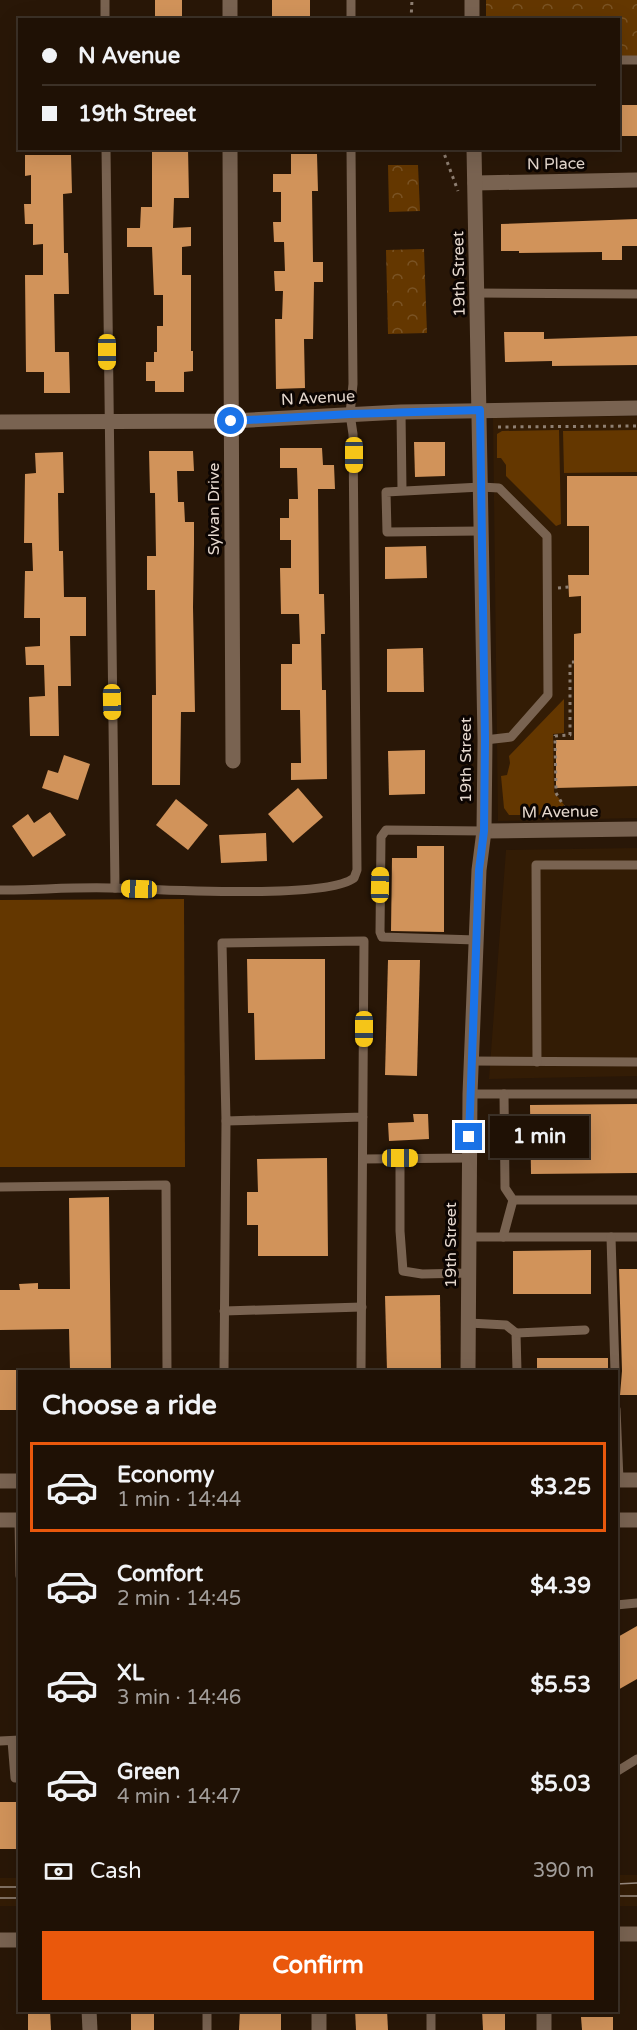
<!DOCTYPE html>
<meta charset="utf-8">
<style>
:root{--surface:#1f1105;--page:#2c1f13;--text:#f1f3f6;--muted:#a19d9a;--line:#3c3127;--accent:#ea580c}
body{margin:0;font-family:"Varela Round",sans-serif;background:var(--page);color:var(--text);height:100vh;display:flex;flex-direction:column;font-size:22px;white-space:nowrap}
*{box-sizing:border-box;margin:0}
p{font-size:20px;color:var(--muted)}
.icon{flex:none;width:33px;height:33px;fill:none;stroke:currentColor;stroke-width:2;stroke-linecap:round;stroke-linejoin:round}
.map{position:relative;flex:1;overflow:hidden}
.panel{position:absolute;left:18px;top:1370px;width:600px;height:642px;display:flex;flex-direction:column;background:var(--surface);border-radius:0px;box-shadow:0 6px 24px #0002,0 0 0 2px var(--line)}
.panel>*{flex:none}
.guide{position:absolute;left:18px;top:18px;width:602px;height:132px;border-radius:0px;box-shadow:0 6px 24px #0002,0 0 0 2px var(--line);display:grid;align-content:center;height:132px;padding:0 24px;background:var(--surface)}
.end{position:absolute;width:27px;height:27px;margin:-14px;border:8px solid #1a73e8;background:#fff;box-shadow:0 0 0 3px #fff}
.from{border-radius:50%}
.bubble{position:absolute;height:42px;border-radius:0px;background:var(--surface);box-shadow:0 6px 24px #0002,0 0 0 2px var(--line);font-size:20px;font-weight:700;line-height:42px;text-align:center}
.car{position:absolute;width:18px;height:36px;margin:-18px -9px;border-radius:8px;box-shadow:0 0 4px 2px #0007;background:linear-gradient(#f5c518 24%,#345 0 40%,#f5c518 0 76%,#345 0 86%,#f5c518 0)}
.guide b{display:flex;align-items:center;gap:21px;height:57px;font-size:22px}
.guide b+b{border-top:2px solid var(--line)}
.guide i{width:15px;height:15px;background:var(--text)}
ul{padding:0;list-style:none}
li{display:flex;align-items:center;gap:18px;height:90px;margin:0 12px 9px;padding:0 12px;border:3px solid transparent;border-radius:0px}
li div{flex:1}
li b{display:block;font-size:22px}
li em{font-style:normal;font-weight:700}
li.selected{border-color:var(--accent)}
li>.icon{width:54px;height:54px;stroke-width:1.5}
h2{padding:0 24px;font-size:27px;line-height:72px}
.pay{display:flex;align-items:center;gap:15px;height:66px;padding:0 24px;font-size:22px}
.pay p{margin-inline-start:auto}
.action{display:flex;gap:12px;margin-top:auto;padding:12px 24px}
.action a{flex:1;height:69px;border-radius:0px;background:var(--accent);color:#fff;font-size:24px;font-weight:700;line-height:69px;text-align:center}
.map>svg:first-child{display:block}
.built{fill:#331c05}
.grass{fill:#643700}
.forest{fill:url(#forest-crowns)}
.building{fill:#d1935a}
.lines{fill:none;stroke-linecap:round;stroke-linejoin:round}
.path{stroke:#8e7f72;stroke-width:3;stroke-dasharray:3 4.5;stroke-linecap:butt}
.lane{stroke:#796351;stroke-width:9}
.street{stroke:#796351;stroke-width:15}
.secondary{stroke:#796351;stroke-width:15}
.tram{stroke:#9b8c80;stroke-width:1.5}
.route{stroke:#1a73e8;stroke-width:8}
.labels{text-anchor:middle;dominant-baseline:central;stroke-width:6;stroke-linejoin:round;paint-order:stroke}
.street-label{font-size:16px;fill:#e5d8ce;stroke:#0c0502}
</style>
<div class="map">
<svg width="637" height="2030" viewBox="0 0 637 2030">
<defs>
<pattern id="forest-crowns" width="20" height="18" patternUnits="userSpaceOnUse" patternTransform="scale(1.5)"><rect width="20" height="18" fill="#643700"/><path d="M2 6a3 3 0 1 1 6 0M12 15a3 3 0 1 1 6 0" fill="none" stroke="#7a5324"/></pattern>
</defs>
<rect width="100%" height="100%" fill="#291707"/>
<g class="built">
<path d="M 637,416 L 637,818 L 498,821 L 493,418 Z"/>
<path d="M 637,848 L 637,1076 L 489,1079 L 506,850 Z"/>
<rect x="617" y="1875" width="20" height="31"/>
<rect x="0" y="1878" width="19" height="28"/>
</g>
<g class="grass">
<path d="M 559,430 L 561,524 L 556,526 L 506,476 L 506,465 L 501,458 L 497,458 L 497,434 L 502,431 Z"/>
<path d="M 637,430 L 637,472 L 564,473 L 563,431 Z"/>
<path d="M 564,699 L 564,733 L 553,734 L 554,792 L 565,806 L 561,815 L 509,815 L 504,808 L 501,776 L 507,775 L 510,763 L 509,756 Z"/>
<path d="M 184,899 L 185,1167 L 0,1167 L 0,900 Z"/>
</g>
<g class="forest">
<path d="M 486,0 L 637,0 L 637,56 L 618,56 L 618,20 L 486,19 Z"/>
<path d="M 388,165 L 418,165 L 420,211 L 389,212 Z"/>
<path d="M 424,249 L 427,333 L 388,334 L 386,250 Z"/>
</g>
<g class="building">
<rect x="155" y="0" width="27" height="20"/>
<rect x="272" y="0" width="38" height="20"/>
<rect x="618" y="105" width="19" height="31"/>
<path d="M 152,148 L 188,148 L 189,198 L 174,198 L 173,228 L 191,227 L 191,246 L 182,247 L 182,275 L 191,275 L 191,351 L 193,351 L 193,371 L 184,372 L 184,392 L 155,392 L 155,381 L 146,381 L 146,362 L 154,362 L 154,352 L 157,352 L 157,326 L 163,326 L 163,295 L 154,295 L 152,247 L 127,247 L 127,228 L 140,228 L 141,207 L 152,207 Z"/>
<path d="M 291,154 L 317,154 L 318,191 L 312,191 L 313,262 L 323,262 L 323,282 L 314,282 L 313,339 L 304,339 L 305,388 L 276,389 L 275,319 L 282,319 L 283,291 L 275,291 L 274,271 L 285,271 L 284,242 L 274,242 L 273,222 L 281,222 L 281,192 L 273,192 L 273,174 L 291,174 Z"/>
<path d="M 25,155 L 71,155 L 72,193 L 63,194 L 64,253 L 68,253 L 69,294 L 54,294 L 55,352 L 69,352 L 70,393 L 44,393 L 44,372 L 26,372 L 25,275 L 43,275 L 43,244 L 33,245 L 33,224 L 25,224 L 24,204 L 31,204 L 31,175 L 25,176 Z"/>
<path d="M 637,219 L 637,246 L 622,246 L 622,260 L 602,260 L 602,252 L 519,253 L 519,251 L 501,251 L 501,224 Z"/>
<path d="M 504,332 L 544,332 L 544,339 L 637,336 L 637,365 L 552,366 L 552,361 L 505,362 Z"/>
<path d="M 414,442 L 445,442 L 445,476 L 415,477 Z"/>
<path d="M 280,448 L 322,448 L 323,465 L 334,465 L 335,489 L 318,489 L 319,594 L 324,594 L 325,634 L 321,634 L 322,690 L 326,690 L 327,779 L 291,780 L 291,763 L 301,763 L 300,710 L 281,710 L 281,664 L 292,664 L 292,644 L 300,644 L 299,614 L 281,614 L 280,568 L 291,568 L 291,540 L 280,540 L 280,518 L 289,518 L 289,499 L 298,499 L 297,468 L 280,468 Z"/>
<path d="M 149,451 L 193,451 L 194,471 L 177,471 L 178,502 L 184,502 L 185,522 L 194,522 L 194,544 L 193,607 L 195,712 L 181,712 L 180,785 L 152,785 L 152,695 L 156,695 L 155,590 L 147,590 L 147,556 L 156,556 L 155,493 L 150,493 Z"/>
<path d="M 63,452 L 64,493 L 58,493 L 59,551 L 63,551 L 64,597 L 86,597 L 86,636 L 70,636 L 71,686 L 58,686 L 59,736 L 30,736 L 29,697 L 45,696 L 44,665 L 26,665 L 25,647 L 40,646 L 40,618 L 24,618 L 25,571 L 33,571 L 32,543 L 24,543 L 25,474 L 36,473 L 35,453 Z"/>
<path d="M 567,476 L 637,476 L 637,786 L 556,788 L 556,740 L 574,740 L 574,634 L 581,633 L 581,596 L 569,597 L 568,575 L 589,575 L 589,526 L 567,526 Z"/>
<path d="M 426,546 L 427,578 L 385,579 L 385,547 Z"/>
<path d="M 423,648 L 424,692 L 387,692 L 387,649 Z"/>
<path d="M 425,750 L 425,794 L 389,795 L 388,751 Z"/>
<path d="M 64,755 L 90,764 L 78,800 L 42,788 L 48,770 L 58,773 Z"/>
<path d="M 298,788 L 323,817 L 293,843 L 268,814 Z"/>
<path d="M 176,799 L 208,825 L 188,850 L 156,825 Z"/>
<path d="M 50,812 L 66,835 L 33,857 L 12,826 L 28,814 L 34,823 Z"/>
<path d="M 266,833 L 267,861 L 221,863 L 219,835 Z"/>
<path d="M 417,846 L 444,846 L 444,932 L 391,931 L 392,858 L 417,858 Z"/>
<path d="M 247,959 L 325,959 L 325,1059 L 255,1060 L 254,1013 L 248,1013 Z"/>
<path d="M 388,960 L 420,960 L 417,1076 L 385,1075 Z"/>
<path d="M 637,1104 L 637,1173 L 531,1174 L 530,1105 Z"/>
<path d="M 413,1114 L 428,1114 L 429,1139 L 389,1141 L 388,1123 L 414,1122 Z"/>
<path d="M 327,1158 L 328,1256 L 258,1256 L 258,1225 L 247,1225 L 247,1192 L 258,1192 L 257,1159 Z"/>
<path d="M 109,1197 L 111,1371 L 70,1371 L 69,1329 L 0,1330 L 0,1290 L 20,1290 L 19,1284 L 38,1283 L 38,1289 L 70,1289 L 69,1198 Z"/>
<path d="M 591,1250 L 591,1294 L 513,1294 L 513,1251 Z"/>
<path d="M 619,1269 L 637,1269 L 637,1395 L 620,1395 L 622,1371 Z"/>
<path d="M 440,1295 L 441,1371 L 387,1371 L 385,1296 Z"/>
<rect x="537" y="1358" width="71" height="13"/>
<rect x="0" y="1370" width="20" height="40"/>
<path d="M 637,1626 L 637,1679 L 616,1691 L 616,1638 Z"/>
<rect x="0" y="1802" width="20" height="47"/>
<path d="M 28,2010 L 50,2010 L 51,2030 L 28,2030 Z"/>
<rect x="131" y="2010" width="23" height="20"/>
<path d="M 240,2010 L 281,2010 L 281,2030 L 239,2030 Z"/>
<path d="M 355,2010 L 387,2010 L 388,2030 L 356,2030 Z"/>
<path d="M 482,2010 L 505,2010 L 505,2030 L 483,2030 Z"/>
<path d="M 581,2017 L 613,2017 L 613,2030 L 582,2030 Z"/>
</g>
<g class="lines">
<g class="path">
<path d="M 411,20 L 412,0"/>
<path d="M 442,148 L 458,191"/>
<path d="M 498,427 L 637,426"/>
<path d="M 558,588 L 569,587"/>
<path d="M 569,815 L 556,793 L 555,736 L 570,735 L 570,662 L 574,662"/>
</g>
<g class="lane">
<path d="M 105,0 L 105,20"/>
<path d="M 351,0 L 351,20"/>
<path d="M 618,60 L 637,60"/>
<path d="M 106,148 L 115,888"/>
<path d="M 477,293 L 637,294"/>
<path d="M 401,412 L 402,490"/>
<path d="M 481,531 L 387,532 L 386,492 L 481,487 L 499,488 L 547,536 L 548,695 L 511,737 L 485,740"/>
<path d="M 0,890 C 36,890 73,887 110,888 C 154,889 326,900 354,878 L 357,870 L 353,434 L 350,414 L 353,384 L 351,148"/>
<path d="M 476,940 L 382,937 L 380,932 L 381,837 L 386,830 L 484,831"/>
<path d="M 471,1061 L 637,1062"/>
<path d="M 537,1062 L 536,865 L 637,865"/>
<path d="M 470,1094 L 637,1094"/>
<path d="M 504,1094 L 505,1188 L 513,1200 L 637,1200"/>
<path d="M 400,1158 L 400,1231 L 403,1271 L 422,1274 L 469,1273"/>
<path d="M 363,1159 L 469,1158"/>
<path d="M 0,1187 L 166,1185 L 167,1371"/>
<path d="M 469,1237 L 637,1237"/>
<path d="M 503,1237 L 513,1200"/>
<path d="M 611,1237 L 615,1371"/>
<path d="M 224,1311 L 362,1307"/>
<path d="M 469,1323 L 506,1325 L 516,1333 L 517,1371"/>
<path d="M 516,1333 L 585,1330"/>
<path d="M 224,1371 L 226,1121"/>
<path d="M 361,1371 L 364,941 L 222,943 L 226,1121 L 363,1117"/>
<path d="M 616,1409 L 619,1480"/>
<path d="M 19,1520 L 20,1576"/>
<path d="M 616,1605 L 637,1603"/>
<path d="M 0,1741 L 20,1740"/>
<path d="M 12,1741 L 15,1778 L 20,1778"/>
<path d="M 616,1772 L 637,1759"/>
<path d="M 431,2010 L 431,2030"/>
<path d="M 207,2030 L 207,2010"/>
</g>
<g class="street">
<path d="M 230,0 L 230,20"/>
<path d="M 472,0 L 472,20"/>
<path d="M 230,148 L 233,761"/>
<path d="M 475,183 L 637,180"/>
<path d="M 0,422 L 231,421 L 401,412 L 637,408"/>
<path d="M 484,831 L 637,829"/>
<path d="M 468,1371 L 470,1094 L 479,870 L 484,831 L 485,740 L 474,148"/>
<path d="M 616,1934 L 637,1934"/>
<path d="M 0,1940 L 20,1940"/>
<path d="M 89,2010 L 90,2030"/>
<path d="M 319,2010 L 319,2030"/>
<path d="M 544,2010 L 544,2030"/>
</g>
<g class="secondary">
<path d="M 616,1480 L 637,1480"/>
<path d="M 0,1481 L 20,1481"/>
<path d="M 0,1520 L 20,1520"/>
<path d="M 616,1520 L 637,1520"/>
</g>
<g class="tram">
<path d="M 616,1884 L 637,1883"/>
<path d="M 0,1887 L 20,1887"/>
<path d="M 616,1896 L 637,1896"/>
<path d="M 0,1898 L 20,1898"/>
</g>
</g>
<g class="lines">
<path class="route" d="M 231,421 L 350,414 L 480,410 L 485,740 L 484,831 L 479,870 L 469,1137"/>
</g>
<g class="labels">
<g class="street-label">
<text transform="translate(556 164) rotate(-1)">N Place</text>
<text transform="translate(459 274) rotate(-91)">19th Street</text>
<text transform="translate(318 398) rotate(-3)">N Avenue</text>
<text transform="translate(214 509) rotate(-90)">Sylvan Drive</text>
<text transform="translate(466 760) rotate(-90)">19th Street</text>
<text transform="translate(560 812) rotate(-1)">M Avenue</text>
<text transform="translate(451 1245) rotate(-90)">19th Street</text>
</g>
</g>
</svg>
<i class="end from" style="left:231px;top:421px"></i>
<i class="end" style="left:469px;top:1137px"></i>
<div class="bubble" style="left:490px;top:1116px;width:99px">1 min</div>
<i class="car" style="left:107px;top:352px;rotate:180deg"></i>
<i class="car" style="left:354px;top:455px;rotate:180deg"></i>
<i class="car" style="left:112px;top:702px;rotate:179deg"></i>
<i class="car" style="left:380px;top:885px;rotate:1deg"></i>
<i class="car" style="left:139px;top:889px;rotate:272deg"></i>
<i class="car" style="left:364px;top:1029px;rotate:180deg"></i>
<i class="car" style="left:400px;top:1158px;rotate:90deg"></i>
<div class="guide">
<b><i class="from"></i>N Avenue</b>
<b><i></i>19th Street</b>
</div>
<section class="panel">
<h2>Choose a ride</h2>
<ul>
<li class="selected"><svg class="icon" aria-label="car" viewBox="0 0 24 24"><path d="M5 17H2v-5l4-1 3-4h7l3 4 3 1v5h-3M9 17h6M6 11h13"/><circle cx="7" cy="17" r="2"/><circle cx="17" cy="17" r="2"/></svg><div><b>Economy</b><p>1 min · 14:44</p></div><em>$3.25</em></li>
<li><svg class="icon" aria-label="car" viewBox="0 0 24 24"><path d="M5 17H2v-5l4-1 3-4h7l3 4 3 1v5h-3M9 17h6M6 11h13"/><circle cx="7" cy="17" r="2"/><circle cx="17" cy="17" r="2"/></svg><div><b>Comfort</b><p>2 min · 14:45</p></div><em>$4.39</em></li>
<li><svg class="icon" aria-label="car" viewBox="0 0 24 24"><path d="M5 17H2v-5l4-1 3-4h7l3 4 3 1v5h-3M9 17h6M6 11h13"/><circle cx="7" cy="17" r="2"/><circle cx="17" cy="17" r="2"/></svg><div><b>XL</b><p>3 min · 14:46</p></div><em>$5.53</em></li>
<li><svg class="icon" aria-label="car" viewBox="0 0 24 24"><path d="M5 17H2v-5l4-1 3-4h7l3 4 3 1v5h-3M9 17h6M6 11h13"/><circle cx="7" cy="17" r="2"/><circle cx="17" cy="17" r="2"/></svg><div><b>Green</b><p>4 min · 14:47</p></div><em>$5.03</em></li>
</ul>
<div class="pay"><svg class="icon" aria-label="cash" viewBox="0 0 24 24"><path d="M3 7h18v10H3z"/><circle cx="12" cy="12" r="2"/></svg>Cash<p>390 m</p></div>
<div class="action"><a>Confirm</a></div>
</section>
</div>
